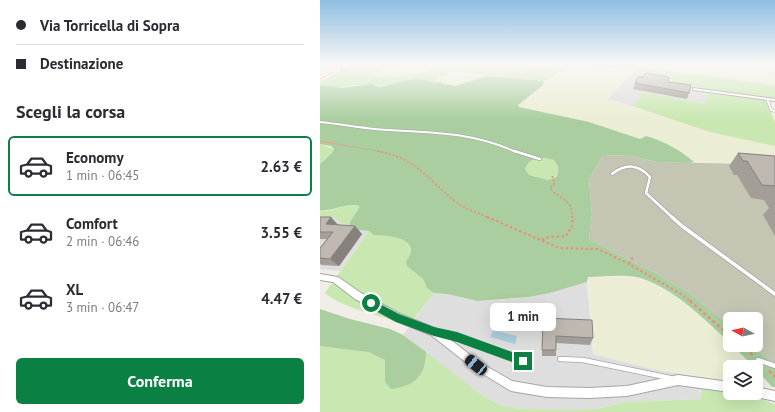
<!DOCTYPE html>
<html lang="it">
<meta charset="utf-8">
<style>
:root{--surface:#fff;--page:#f2f2f3;--text:#2b2b33;--muted:#7c7c81;--line:#e1e1e2;--accent:#0b8043}
body{margin:0;font-family:"PT Sans",sans-serif;background:var(--page);color:var(--text);height:100vh;display:flex;flex-direction:column;font-size:15px;white-space:nowrap}
*{box-sizing:border-box;margin:0}
p{font-size:13px;color:var(--muted)}
.icon{flex:none;width:22px;height:22px;fill:none;stroke:currentColor;stroke-width:2;stroke-linecap:round;stroke-linejoin:round}
.map{position:relative;flex:1;overflow:hidden}
.panel{display:flex;flex-direction:column;background:var(--surface);width:320px}
.panel>*{flex:none}
.hud{display:grid;align-content:center;height:88px;padding:0 16px;background:var(--surface)}
.needle{width:26px;rotate:278deg}
.buttons{position:absolute;left:403px;top:312px;display:grid;gap:8px}
.buttons a{display:grid;place-items:center;width:40px;height:40px;border-radius:6px;background:var(--surface);box-shadow:0 4px 16px #0002;font-size:20px}
.end{position:absolute;width:18px;height:18px;margin:-9px;border:5px solid #0b8043;background:#fff;box-shadow:0 0 0 2px #fff}
.from{border-radius:50%}
.bubble{position:absolute;height:28px;border-radius:6px;background:var(--surface);box-shadow:0 4px 16px #0002;font-size:13px;font-weight:700;line-height:28px;text-align:center}
.car{position:absolute;width:12px;height:24px;margin:-12px -6px;border-radius:5px;box-shadow:0 0 3px 1px #0007;background:linear-gradient(#222 24%,#8ab4d8 0 40%,#222 0 76%,#8ab4d8 0 86%,#222 0)}
.hud b{display:flex;align-items:center;gap:14px;height:38px;font-size:15px}
.hud b+b{border-top:1px solid var(--line)}
.hud i{width:10px;height:10px;background:var(--text)}
ul{padding:0;list-style:none}
li{display:flex;align-items:center;gap:12px;height:60px;margin:0 8px 6px;padding:0 8px;border:2px solid transparent;border-radius:6px}
li div{flex:1}
li b{display:block;font-size:15px}
li em{font-style:normal;font-weight:700}
li.on{border-color:var(--accent)}
li>.icon{width:36px;height:36px;stroke-width:1.5}
h2{padding:0 16px;font-size:18px;line-height:48px}
.cta{display:flex;gap:8px;margin-top:auto;padding:8px 16px}
.cta a{flex:1;height:46px;border-radius:6px;background:var(--accent);color:#fff;font-size:16px;font-weight:700;line-height:46px;text-align:center}
main{display:flex;flex:1;min-height:0}
.map>svg:first-child{display:block}
.residential{fill:#dfdede}
.construction{fill:#c4c5b3}
.farmland{fill:#ebeed4}
.grass{fill:#c9e8b1}
.forest{fill:#aace9f;fill-rule:evenodd}
.water{fill:#abcedc}
.lines{fill:none;stroke-linecap:round;stroke-linejoin:round}
.service-far4-casing{stroke:#a5a5a5;stroke-width:2.5}
.service-far3-casing{stroke:#a5a5a5;stroke-width:3}
.service-far2-casing{stroke:#a5a5a5;stroke-width:4}
.service-far1-casing{stroke:#a5a5a5;stroke-width:5}
.service-casing{stroke:#a5a5a5;stroke-width:6}
.minor-casing{stroke:#a5a5a5;stroke-width:2}
.path-far3{stroke:#f48976;stroke-width:1;stroke-dasharray:1 1;stroke-linecap:butt}
.path-far2{stroke:#f48976;stroke-width:1.5;stroke-dasharray:2 2;stroke-linecap:butt}
.path-far1{stroke:#f48976;stroke-width:2;stroke-dasharray:2.5 2.5;stroke-linecap:butt}
.path{stroke:#f48976;stroke-width:2.5;stroke-dasharray:3 3;stroke-linecap:butt}
.service-far4{stroke:#fff;stroke-width:1.5}
.service-far3{stroke:#fff;stroke-width:2}
.service-far2{stroke:#fff;stroke-width:2.5}
.service-far1{stroke:#fff;stroke-width:3.5}
.service{stroke:#fff;stroke-width:4.5}
.minor{fill:#fff;fill-rule:evenodd}
.wall{fill:#a39e98}
.shaded-wall{fill:#85817c}
.building{fill:#beb8b1;stroke:#85817c}
.route{fill:#0b8043}
</style>
<main>
<section class="panel">
<div class="hud">
<b><i class="from"></i>Via Torricella di Sopra</b>
<b><i></i>Destinazione</b>
</div>
<h2>Scegli la corsa</h2>
<ul>
<li class="on"><svg class="icon" aria-label="car" viewBox="0 0 24 24"><path d="M5 17H2v-5l4-1 3-4h7l3 4 3 1v5h-3M9 17h6M6 11h13"/><circle cx="7" cy="17" r="2"/><circle cx="17" cy="17" r="2"/></svg><div><b>Economy</b><p>1 min · 06:45</p></div><em>2.63 €</em></li>
<li><svg class="icon" aria-label="car" viewBox="0 0 24 24"><path d="M5 17H2v-5l4-1 3-4h7l3 4 3 1v5h-3M9 17h6M6 11h13"/><circle cx="7" cy="17" r="2"/><circle cx="17" cy="17" r="2"/></svg><div><b>Comfort</b><p>2 min · 06:46</p></div><em>3.55 €</em></li>
<li><svg class="icon" aria-label="car" viewBox="0 0 24 24"><path d="M5 17H2v-5l4-1 3-4h7l3 4 3 1v5h-3M9 17h6M6 11h13"/><circle cx="7" cy="17" r="2"/><circle cx="17" cy="17" r="2"/></svg><div><b>XL</b><p>3 min · 06:47</p></div><em>4.47 €</em></li>
</ul>
<div class="cta"><a>Conferma</a></div>
</section>
<div class="map">
<svg width="455" height="412" viewBox="0 0 455 412">
<rect width="100%" height="100%" fill="#f1eee8"/>
<g class="residential">
<path d="M 309,76 L 378,86 L 378,88 L 388,90 L 386,104 L 323,92 L 315,107 L 292,100 L 287,100 Z"/>
<path d="M 0,218 L 14,218 L 30,229 L 49,231 L 20,271 L 0,269 Z"/>
<path d="M 267,282 L 273,354 L 332,369 L 379,377 L 381,399 L 304,402 L 282,408 L 256,410 L 201,409 L 180,405 L 163,396 L 83,335 L 114,293 L 127,294 L 158,301 L 182,300 L 230,293 Z"/>
</g>
<path class="construction" d="M 283,155 L 313,156 L 336,162 L 429,164 L 455,167 L 455,364 L 432,345 L 436,345 L 436,319 L 410,319 L 410,326 L 371,294 L 337,274 L 269,239 L 272,214 L 269,180 Z"/>
<g class="farmland">
<path d="M 88,63 L 120,63 L 109,71 L 134,71 L 167,76 L 135,86 L 116,83 L 115,82 L 115,80 L 124,77 L 107,71 L 79,76 L 52,75 L 67,66 Z"/>
<path d="M 321,63 L 416,63 L 431,65 L 432,63 L 455,63 L 455,85 L 318,67 L 311,76 L 308,76 L 287,100 L 292,100 L 390,132 L 455,146 L 455,167 L 429,164 L 374,162 L 357,149 L 332,137 L 326,136 L 320,139 L 269,122 L 199,107 L 198,105 L 223,85 L 224,81 L 252,65 L 313,65 Z"/>
<path d="M 268,277 L 310,277 L 326,280 L 348,292 L 373,309 L 434,367 L 410,367 L 410,381 L 332,369 L 273,354 Z"/>
</g>
<g class="grass">
<path d="M 37,63 L 57,63 L 60,65 L 67,66 L 52,75 C 74,80 96,71 118,72 L 108,71 L 120,63 L 234,63 L 252,65 L 224,81 L 134,71 L 126,72 L 128,73 L 127,75 L 118,78 L 115,82 L 95,79 L 86,80 L 66,86 L 33,85 L 22,88 L 0,85 L 1,81 Z"/>
<path d="M 318,67 L 455,85 L 455,99 L 388,90 L 378,88 L 378,86 L 311,76 Z"/>
<path d="M 323,92 L 385,104 L 388,93 L 446,100 L 455,122 L 455,146 L 390,132 L 315,107 Z"/>
<path d="M 0,144 L 14,149 L 12,153 L 0,164 Z"/>
<path d="M 226,158 L 235,160 C 239,167 239,170 237,178 L 228,180 L 209,175 L 205,169 C 210,158 215,159 226,158 Z"/>
<path d="M 30,205 L 40,206 L 35,213 L 30,229 L 14,218 L 0,218 L 0,210 L 8,211 Z"/>
<path d="M 49,231 C 63,235 105,238 86,261 L 103,279 L 107,288 L 114,293 L 90,324 C 66,318 24,309 5,293 Z"/>
<path d="M 0,346 C 22,348 46,348 65,360 L 65,370 L 102,372 L 106,363 L 106,352 L 163,396 L 180,405 L 201,409 L 256,410 L 282,408 L 304,402 L 381,399 L 381,389 L 428,395 L 455,404 L 455,412 L 0,412 Z"/>
</g>
<g class="forest">
<path d="M 167,76 L 224,81 L 223,85 L 198,105 L 199,107 L 269,122 L 320,139 L 326,136 C 344,141 360,150 374,162 L 368,163 L 336,162 L 313,156 L 283,155 L 269,180 L 272,214 L 269,239 L 337,274 L 371,294 L 410,326 L 410,343 C 385,320 359,293 326,280 C 309,273 286,277 268,277 L 267,282 L 230,293 L 208,297 L 158,301 L 127,294 L 114,293 L 107,288 L 103,279 L 87,266 L 86,261 C 104,239 68,235 54,235 L 49,231 L 30,229 L 30,222 L 40,206 C 26,202 14,212 0,210 L 0,164 L 12,153 L 14,149 L 11,146 L 0,144 L 0,85 L 22,88 L 51,84 L 59,87 L 66,86 L 86,80 L 95,79 L 105,80 L 116,83 L 121,81 L 121,83 L 135,86 ZM 226,158 L 234,160 C 239,167 239,170 237,177 L 228,180 L 209,175 L 205,169 C 210,158 215,159 226,158 Z"/>
<path d="M 0,309 L 30,319 L 70,329 L 83,335 L 106,352 C 107,375 93,387 71,389 L 65,382 L 65,360 L 48,352 L 0,346 Z"/>
<path d="M 412,345 L 432,345 L 455,364 L 455,387 L 452,387 L 436,369 L 436,367 L 434,367 Z"/>
</g>
<path class="water" d="M 175,326 L 178,327 L 178,331 L 197,336 L 195,344 L 170,337 Z"/>
<g class="lines">
<defs>
<g id="service-far4">
<path d="M 266,63 L 299,66 L 318,63"/>
<path d="M 195,64 L 221,68 L 237,63"/>
<path d="M 22,68 L 29,63"/>
<path d="M 447,99 L 448,102"/>
</g>
<g id="service-far3">
<path d="M 448,101 L 451,110 L 455,111"/>
<path d="M 0,122 C 18,124 37,127 55,129 C 105,133 149,130 196,152"/>
</g>
<g id="service-far2">
<path d="M 194,151 L 220,159"/>
<path d="M 292,174 C 306,163 318,164 330,177 L 326,193 L 353,218"/>
</g>
<path id="service-far1" d="M 352,217 L 362,226 L 455,294"/>
<g id="service">
<path d="M 119,333 L 137,337 L 203,361"/>
<path d="M 240,359 L 263,360 L 350,378"/>
<path d="M 438,360 L 455,366"/>
</g>
<g id="minor">
<path d="M 32,63 L 35,63 L 23,69 L 21,68 Z"/>
<path d="M 59,63 L 68,64 L 83,63 C 76,66 65,68 59,63 Z"/>
<path d="M 373,88 L 455,99 L 455,101 L 374,90 L 373,90 Z"/>
<path d="M 0,274 L 18,277 L 41,293 L 80,314 L 117,329 L 159,362 L 192,381 L 227,387 L 269,388 L 307,386 L 358,375 L 410,382 L 410,392 L 358,385 L 307,396 L 269,398 L 227,397 L 191,391 L 153,368 L 111,335 L 74,320 L 35,299 L 13,282 L 0,280 Z"/>
<path d="M 436,387 L 455,391 L 455,401 L 432,396 L 431,393 L 436,393 Z"/>
</g>
</defs>
<use href="#service-far4" class="service-far4-casing"/>
<use href="#service-far3" class="service-far3-casing"/>
<use href="#service-far2" class="service-far2-casing"/>
<use href="#service-far1" class="service-far1-casing"/>
<use href="#service" class="service-casing"/>
<use href="#minor" class="minor-casing"/>
<g class="path-far3">
<path d="M 58,72 L 61,69"/>
<path d="M 0,79 L 18,70"/>
<path d="M 0,141 L 63,152"/>
</g>
<g class="path-far2">
<path d="M 57,151 C 97,158 107,179 136,202 C 145,209 159,213 169,218"/>
<path d="M 232,176 L 235,183 L 230,188 C 240,200 254,200 252,218"/>
</g>
<g class="path-far1">
<path d="M 167,217 L 239,248 L 278,249 L 307,263 L 361,294 L 371,302"/>
<path d="M 222,240 L 229,237 L 246,236 L 252,226 L 253,217"/>
<path d="M 309,264 L 313,257"/>
</g>
<g class="path">
<path d="M 370,301 L 410,336"/>
<path d="M 421,345 L 434,356"/>
<path d="M 449,371 L 455,377"/>
</g>
<use href="#service-far4" class="service-far4"/>
<use href="#service-far3" class="service-far3"/>
<use href="#service-far2" class="service-far2"/>
<use href="#service-far1" class="service-far1"/>
<use href="#service" class="service"/>
<use href="#minor" class="minor"/>
</g>
<g class="wall">
<path d="M 348,82 L 369,93 L 367,99 L 313,89 L 315,83 Z"/>
<path d="M 418,153 L 455,156 L 455,236 L 443,215 L 449,208 L 444,200 L 431,198 L 417,175 L 414,175 L 409,166 Z"/>
<path d="M 0,217 L 42,234 L 19,266 L 2,265 L 0,264 L 0,248 L 7,239 L 0,239 Z"/>
<path d="M 223,318 L 273,338 L 270,345 L 236,343 L 236,356 L 222,356 L 222,350 Z"/>
</g>
<g class="shaded-wall">
<path d="M 11,217 L 19,226 L 6,224 Z"/>
<path d="M 35,226 L 42,234 L 19,266 L 10,259 Z"/>
</g>
<g class="building">
<path d="M 326,73 L 349,77 L 348,82 L 371,85 L 369,93 L 315,83 L 318,77 L 323,77 Z"/>
<path d="M 418,153 L 455,156 L 455,186 L 442,185 L 427,161 L 423,161 Z"/>
<path d="M 0,217 L 11,217 L 6,224 L 35,226 L 10,259 L 0,258 L 0,248 L 13,232 L 0,232 Z"/>
<path d="M 223,318 L 272,320 L 273,338 L 236,336 L 236,350 L 222,350 Z"/>
</g>
<linearGradient id="sky" x2="0" y2="1"><stop stop-color="#8fbee3"/><stop offset="0.53" stop-color="#f9f7f5"/><stop offset="1" stop-color="#f9f7f5" stop-opacity="0"/></linearGradient>
<rect width="455" height="120" fill="url(#sky)"/>
<path class="route" d="M 51,299 L 79,314 L 114,327 L 137,332 L 203,356 L 207,358 L 208,361 L 207,365 L 203,366 L 137,342 L 114,336 L 76,322 L 47,306 L 46,303 L 47,300 Z"/>
</svg>
<div class="buttons">
<a><svg class="needle" viewBox="-14 -14 28 28"><path d="M0-13l5 13h-10z" fill="#e53935"/><path d="M0 13l5-13h-10z" fill="#7c7c81"/></svg></a>
<a><svg class="icon" aria-label="layers" viewBox="0 0 24 24"><path d="M12 4l9 5-9 5-9-5zM3 14l9 5 9-5"/></svg></a>
</div>
<i class="end from" style="left:51px;top:303px"></i>
<i class="end" style="left:203px;top:361px"></i>
<div class="bubble" style="left:170px;top:303px;width:66px">1 min</div>
<i class="car" style="left:156px;top:365px;rotate:309deg"></i>
</div>
</main>
